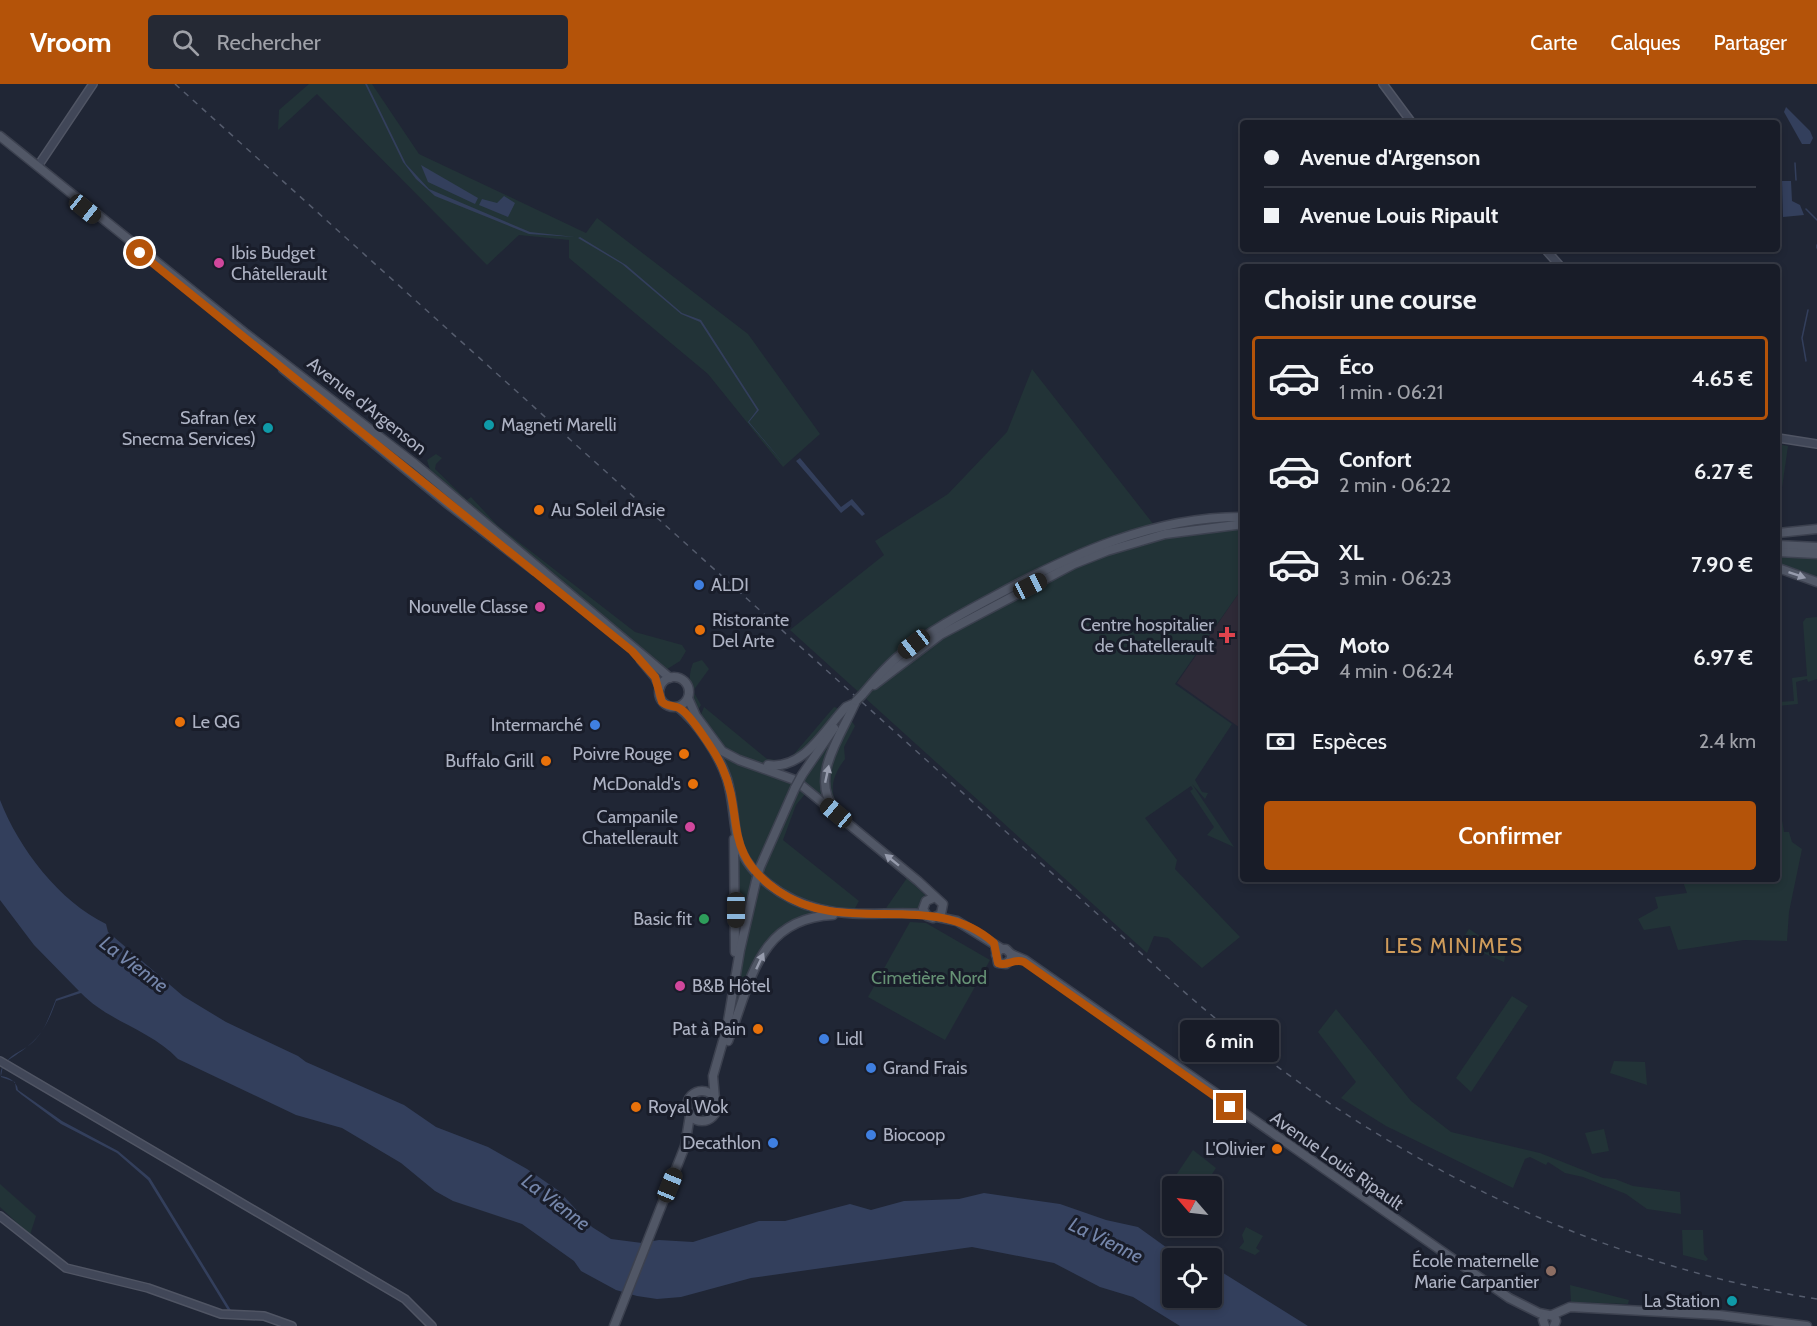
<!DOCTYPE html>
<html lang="fr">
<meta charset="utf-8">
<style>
:root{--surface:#181c28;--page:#252934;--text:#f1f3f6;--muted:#9fa1a8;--line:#363a45;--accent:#b45309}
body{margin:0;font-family:Cabin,sans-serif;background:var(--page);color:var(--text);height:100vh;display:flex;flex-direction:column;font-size:22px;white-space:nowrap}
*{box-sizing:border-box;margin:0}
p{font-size:20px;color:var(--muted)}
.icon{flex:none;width:33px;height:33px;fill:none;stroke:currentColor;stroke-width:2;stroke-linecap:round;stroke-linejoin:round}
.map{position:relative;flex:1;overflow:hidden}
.panel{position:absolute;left:1240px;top:180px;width:540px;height:618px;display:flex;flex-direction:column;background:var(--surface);border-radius:6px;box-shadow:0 3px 9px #0003,0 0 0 2px var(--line)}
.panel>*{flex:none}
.top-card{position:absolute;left:1240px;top:36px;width:540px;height:132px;border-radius:6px;box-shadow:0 3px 9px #0003,0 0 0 2px var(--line);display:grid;align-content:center;height:132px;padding:0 24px;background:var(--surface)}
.needle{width:39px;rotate:298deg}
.buttons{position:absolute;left:1162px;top:1092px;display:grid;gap:12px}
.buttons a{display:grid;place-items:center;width:60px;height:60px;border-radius:6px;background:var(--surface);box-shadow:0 3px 9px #0003,0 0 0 2px var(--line);font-size:30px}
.end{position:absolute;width:27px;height:27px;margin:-14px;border:8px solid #b45309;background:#fff;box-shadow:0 0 0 3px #fff}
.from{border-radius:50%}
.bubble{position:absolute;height:42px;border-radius:6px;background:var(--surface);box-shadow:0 3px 9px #0003,0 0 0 2px var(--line);font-size:20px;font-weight:600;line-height:42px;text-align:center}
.car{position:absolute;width:18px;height:36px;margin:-18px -9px;border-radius:8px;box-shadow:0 0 4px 2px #0007;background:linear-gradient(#222 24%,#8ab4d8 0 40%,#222 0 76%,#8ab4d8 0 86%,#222 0)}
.top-card b{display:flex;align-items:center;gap:21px;height:57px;font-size:22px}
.top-card b+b{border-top:2px solid var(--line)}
.top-card i{width:15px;height:15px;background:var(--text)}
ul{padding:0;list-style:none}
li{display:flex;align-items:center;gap:18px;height:84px;margin:0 12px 9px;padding:0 12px;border:3px solid transparent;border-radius:6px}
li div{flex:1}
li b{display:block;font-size:22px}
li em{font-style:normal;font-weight:600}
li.active{border-color:var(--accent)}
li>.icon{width:54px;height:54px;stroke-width:1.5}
h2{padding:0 24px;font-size:27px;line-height:72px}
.pay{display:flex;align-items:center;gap:15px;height:66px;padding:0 24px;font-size:22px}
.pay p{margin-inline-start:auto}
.primary-button{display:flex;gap:12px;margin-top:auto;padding:12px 24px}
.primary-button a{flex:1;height:69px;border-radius:6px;background:var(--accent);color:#fff;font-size:24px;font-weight:600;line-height:69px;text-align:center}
header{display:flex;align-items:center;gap:36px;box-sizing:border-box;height:84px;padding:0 30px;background:var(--accent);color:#fff}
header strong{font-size:28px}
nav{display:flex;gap:33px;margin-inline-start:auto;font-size:21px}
.search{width:420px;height:54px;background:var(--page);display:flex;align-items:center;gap:15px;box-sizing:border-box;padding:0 21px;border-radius:6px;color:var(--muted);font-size:22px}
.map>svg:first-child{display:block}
.medical{fill:#2e2a37}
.green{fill:#223337}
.water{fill:#333f5c}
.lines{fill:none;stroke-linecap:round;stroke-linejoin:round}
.stream{stroke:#333f5c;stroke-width:1.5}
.secondary-casing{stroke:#505564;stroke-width:10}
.primary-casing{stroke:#3c414f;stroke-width:11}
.secondary{stroke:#414758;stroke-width:7}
.primary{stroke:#515766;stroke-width:8}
.rail{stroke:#555c6d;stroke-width:1.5;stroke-dasharray:6 6;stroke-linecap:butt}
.primary-bridge-casing{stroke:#3c414f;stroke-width:11;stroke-linecap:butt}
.primary-bridge{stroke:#515766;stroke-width:8}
.oneway{fill:#969bac}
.route{stroke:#b45309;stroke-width:8}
.hotel-dot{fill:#d1479c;stroke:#191d2a;stroke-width:2}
.culture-dot{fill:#0f9aa8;stroke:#191d2a;stroke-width:2}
.food-dot{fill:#e8710a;stroke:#191d2a;stroke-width:2}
.shop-dot{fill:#3f7fe0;stroke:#191d2a;stroke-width:2}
.health-dot{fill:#e0444e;stroke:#191d2a;stroke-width:2}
.leisure-dot{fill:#2e9e5b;stroke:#191d2a;stroke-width:2}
.education-dot{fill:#8d6e63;stroke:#191d2a;stroke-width:2}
.labels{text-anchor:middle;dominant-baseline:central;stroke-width:6;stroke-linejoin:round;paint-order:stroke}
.poi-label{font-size:18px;fill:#adb2c3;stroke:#191d2a;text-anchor:end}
.street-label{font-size:18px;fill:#adb2c3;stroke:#191d2a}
.park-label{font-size:18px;fill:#669275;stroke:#191d2a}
.water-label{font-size:20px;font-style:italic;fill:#7586aa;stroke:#191d2a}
.quarter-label{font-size:21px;letter-spacing:1.5px;fill:#cf9c5b;stroke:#191d2a}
</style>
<header>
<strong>Vroom</strong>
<div class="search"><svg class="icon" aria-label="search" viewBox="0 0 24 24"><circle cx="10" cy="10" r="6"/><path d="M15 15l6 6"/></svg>Rechercher</div>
<nav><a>Carte</a><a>Calques</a><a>Partager</a></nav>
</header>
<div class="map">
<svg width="1817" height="1242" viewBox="0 0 1817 1242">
<rect width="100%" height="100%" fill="#202635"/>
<path class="medical" d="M 1243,503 L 1243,646 L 1177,599 Z"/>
<g class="green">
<path d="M 309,0 L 372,0 L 419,70 L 586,149 L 597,134 L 748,250 L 820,350 L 783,383 L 708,290 L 569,174 L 569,156 L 519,151 L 487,181 L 317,10 L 278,46 L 279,26 Z"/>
<path d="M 1032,285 L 1154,441 L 1200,446 L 1243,443 L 1243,503 L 1175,600 L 1232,640 L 1195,696 L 1202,708 L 1208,709 L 1205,715 L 1192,700 L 1234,763 L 1207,751 L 1214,743 L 1190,707 L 1193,705 L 1191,702 L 1145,734 L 1177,776 L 1175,785 L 1240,853 L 1202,884 L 1168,854 L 1154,852 L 1147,869 L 790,546 L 884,471 L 875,457 L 948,410 L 1007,348 Z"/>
<path d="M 1778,360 L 1788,362 L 1778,431 Z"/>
<path d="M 436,370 L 442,374 L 436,380 L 435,385 L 467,416 L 471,413 L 497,441 L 635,548 L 682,561 L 686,567 L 680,577 L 664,587 L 430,386 L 427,376 Z"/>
<path d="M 1778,471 L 1817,474 L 1817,496 L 1778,483 Z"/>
<path d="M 1817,533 L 1817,595 L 1808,598 L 1807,595 L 1796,598 L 1798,620 L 1778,622 L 1778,618 L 1794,617 L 1792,594 L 1807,592 L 1803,538 L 1806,534 Z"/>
<path d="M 702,576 L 709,585 L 693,607 L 701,621 L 697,628 C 691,613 686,596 693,579 Z"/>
<path d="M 704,623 L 767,675 L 784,677 L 794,670 L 834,623 L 841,625 C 826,641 813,665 793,676 C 773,687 734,675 719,660 C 712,652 707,642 700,633 Z"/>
<path d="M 849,633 L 855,642 L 844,663 L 845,675 C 832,692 827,710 842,726 C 814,704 835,658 849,633 Z"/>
<path d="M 842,638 L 834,659 L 827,717 L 802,697 Z"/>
<path d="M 716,666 L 793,697 L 756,783 L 744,767 Z"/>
<path d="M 798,705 L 805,710 L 796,721 L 783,756 L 859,817 L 854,826 L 884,827 L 907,794 L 925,811 L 919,826 C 869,824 820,836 776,804 C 770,800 762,795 761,788 L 777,746 Z"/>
<path d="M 1778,729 L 1781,730 L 1784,748 L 1789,748 L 1792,758 L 1802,765 L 1789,828 L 1787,857 L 1744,856 L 1678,866 L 1670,842 L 1644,846 L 1638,835 L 1658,824 L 1655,813 L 1687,809 L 1682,795 L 1778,795 Z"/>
<path d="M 739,763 L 755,788 L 743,839 L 738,838 Z"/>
<path d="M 760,794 L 823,828 L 787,840 L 777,848 L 735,935 L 733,929 L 743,865 Z"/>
<path d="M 910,838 L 926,839 L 990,876 L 945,956 L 868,913 Z"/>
<path d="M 1469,845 L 1506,869 L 1504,878 L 1460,859 Z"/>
<path d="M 1512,912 L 1528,922 L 1471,1008 L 1456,994 Z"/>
<path d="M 1336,925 L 1411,1017 L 1451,1048 L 1540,1069 L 1603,1094 L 1615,1095 L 1633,1102 L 1680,1108 L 1681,1130 L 1647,1125 L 1626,1110 L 1583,1093 L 1565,1089 L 1548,1078 L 1546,1081 L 1530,1073 L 1525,1075 L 1513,1104 L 1386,1042 L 1341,1014 L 1356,998 L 1318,948 Z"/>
<path d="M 1614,977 L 1645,978 L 1647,1001 L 1610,989 Z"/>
<path d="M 1604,1045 L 1609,1067 L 1592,1070 L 1585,1049 Z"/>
<path d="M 1193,1066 L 1216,1084 L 1204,1102 L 1173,1102 L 1173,1127 L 1165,1118 L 1164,1109 Z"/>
<path d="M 0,1100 L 36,1132 L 30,1151 L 0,1123 Z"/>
<path d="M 1246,1143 L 1263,1152 L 1256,1164 L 1260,1167 L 1255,1171 L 1239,1164 L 1244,1158 L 1242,1151 Z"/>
<path d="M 1682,1146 L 1703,1146 L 1704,1170 L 1708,1175 L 1706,1177 L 1683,1171 Z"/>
<path d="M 1570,1201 L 1629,1216 L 1628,1220 L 1571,1218 Z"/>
</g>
<g class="water">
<path d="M 365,0 L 367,0 L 406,80 L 429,105 L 530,148 L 575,153 L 529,150 L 435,112 L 416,95 L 403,78 Z"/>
<path d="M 1786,23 L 1810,47 L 1813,54 L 1810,60 L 1802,60 L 1784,28 Z"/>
<path d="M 421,81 L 478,114 L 475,120 L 428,98 Z"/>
<path d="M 1782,97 L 1791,97 L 1792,117 L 1800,121 L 1804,131 L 1783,133 Z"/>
<path d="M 504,112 L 515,119 L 508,133 L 479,121 L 482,115 L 497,119 Z"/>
<path d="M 580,153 L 626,181 L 682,229 L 701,236 L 759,326 L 749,338 L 785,381 L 748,338 L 757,326 L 700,238 L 681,230 L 622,180 L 578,154 Z"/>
<path d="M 800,374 L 841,423 L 852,415 L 865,430 L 862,432 L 851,421 L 841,429 L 796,377 Z"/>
<path d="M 0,716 C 19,765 59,817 106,840 L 108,848 L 183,912 L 226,938 L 298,972 L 306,978 L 404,1021 L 436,1043 L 488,1063 L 527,1085 L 559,1107 L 592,1143 L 611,1155 L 642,1159 L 659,1156 L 693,1158 L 759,1137 L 785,1137 L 850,1120 L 871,1126 L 904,1117 L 959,1115 L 984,1109 L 1060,1120 L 1106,1136 L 1138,1143 L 1170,1166 L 1191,1174 L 1173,1174 L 1173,1214 L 1212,1214 L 1212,1182 L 1308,1242 L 1180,1242 L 1133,1213 L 1100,1203 L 1054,1179 L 972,1163 L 751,1194 L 681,1213 L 657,1215 L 637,1212 L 616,1206 L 581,1187 L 574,1177 L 522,1140 L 453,1117 L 435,1107 L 401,1079 L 342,1044 L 296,1031 L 178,975 C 151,946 109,938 81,909 L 56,917 C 45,949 35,959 7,977 C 13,969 25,966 33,958 C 45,947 50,930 56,915 L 79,907 L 34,861 L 0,816 Z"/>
<path d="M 3,982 L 1,992 C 8,993 17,997 18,1006 L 62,1037 L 118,1067 L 150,1094 L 232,1228 L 229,1228 L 148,1096 L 117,1069 L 61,1040 L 22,1011 L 16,1006 L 15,998 L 1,993 C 0,989 1,985 3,982 Z"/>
</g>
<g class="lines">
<g class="stream">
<path d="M 1795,79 L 1796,96"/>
<path d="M 1806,125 L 1817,136"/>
<path d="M 1817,161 L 1817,164"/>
<path d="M 1806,277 L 1802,254 L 1808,226"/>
</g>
<defs>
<g id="secondary">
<path d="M 1383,0 L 1412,39"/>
<path d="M 38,82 L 93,0"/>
<path d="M 1545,165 L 1561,183"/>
<path d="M 1778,354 L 1817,360"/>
<path d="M 0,977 L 405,1215 L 432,1242"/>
<path d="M 0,1132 L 66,1184 L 148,1204 L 221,1230 L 264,1232 L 292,1242"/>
</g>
<g id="primary">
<path d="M 0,52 L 245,249 L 415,380 L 670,594"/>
<path d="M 283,285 L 449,421 L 535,487"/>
<path d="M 1778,449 L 1817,445"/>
<path d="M 1778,461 L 1817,463"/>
<path d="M 1778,468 L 1817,470"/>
<path d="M 1778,484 L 1817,498"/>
<path d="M 641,576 L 655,593 L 660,603"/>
<circle cx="674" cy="608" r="15"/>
<path d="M 874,601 L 940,551 L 1074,480 L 1107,467 L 1165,450 L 1244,440"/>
<path d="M 862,611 C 874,597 885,583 900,571 C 928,548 961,530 993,513 C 1070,471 1154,432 1244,433"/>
<path d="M 688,614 L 696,632 L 722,667 L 739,676 L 795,696 L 918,797 L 943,820 L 941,830 L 933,834 L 927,832 L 923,825 L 926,817 L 933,814"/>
<path d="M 678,623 C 698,639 719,671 727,695 C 733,714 733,734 737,754 C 745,791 786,817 820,825 C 856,834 890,827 925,830"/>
<path d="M 768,681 C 804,686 824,646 846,623 L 855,619"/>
<path d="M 802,691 L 834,644"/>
<path d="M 834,724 C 809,693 843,648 855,619"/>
<path d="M 734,755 L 735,868"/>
<path d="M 760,783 L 795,704"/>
<path d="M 937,833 L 957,837 L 1002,865"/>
<path d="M 995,861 L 998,879 L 1006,880 L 1011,875 L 1011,870 L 1006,865 L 1000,865 L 996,871"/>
<path d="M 1011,870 L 1025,876 L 1509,1214 L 1539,1229 L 1554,1232 L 1556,1237 L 1554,1242"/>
<path d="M 728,957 C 751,898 758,834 833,831"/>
<circle cx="702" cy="1022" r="15"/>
<path d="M 715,1015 L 713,992 L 727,943 L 740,866 L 756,797"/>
<path d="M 1552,1231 L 1570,1223 L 1719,1231 L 1807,1242"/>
<path d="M 614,1242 L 685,1062 L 690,1031"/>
<path d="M 1545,1242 L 1543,1236 L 1545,1231"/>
</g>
</defs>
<use href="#secondary" class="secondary-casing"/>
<use href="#primary" class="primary-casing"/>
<use href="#secondary" class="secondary"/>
<use href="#primary" class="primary"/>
<path class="rail" d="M 175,0 L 1173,898 C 1355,1060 1575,1176 1817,1215"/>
<defs>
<g id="primary-bridge">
<path d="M 856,617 L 862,611"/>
<path d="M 795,704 L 802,691"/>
<path d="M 756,797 L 760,783"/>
</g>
</defs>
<use href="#primary-bridge" class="primary-bridge-casing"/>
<use href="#primary-bridge" class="primary-bridge"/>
</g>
<defs><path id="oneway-solid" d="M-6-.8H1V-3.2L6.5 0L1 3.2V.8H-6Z" transform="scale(1.5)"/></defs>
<g class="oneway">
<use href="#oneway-solid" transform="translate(1797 491) rotate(19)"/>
<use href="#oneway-solid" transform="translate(827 690) rotate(-78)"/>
<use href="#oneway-solid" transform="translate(892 776) rotate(-141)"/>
<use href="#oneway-solid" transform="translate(760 877) rotate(-65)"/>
</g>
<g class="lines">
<path class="route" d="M 140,169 L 632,567 L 655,593 L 662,618 C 668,623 673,621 679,624 C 689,628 717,671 722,683 C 745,733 721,768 778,807 C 845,854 933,804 994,859 L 998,879 C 1008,883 1013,874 1024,878 L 1230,1023"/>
</g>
<g class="hotel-dot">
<circle cx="219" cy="179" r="6"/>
<circle cx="540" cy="523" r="6"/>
<circle cx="690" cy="743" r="6"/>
<circle cx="680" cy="902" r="6"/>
</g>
<g class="culture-dot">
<circle cx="489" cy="341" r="6"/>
<circle cx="268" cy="344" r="6"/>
<circle cx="1732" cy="1217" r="6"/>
</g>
<g class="food-dot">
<circle cx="539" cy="426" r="6"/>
<circle cx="700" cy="546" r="6"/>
<circle cx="180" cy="638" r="6"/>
<circle cx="684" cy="670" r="6"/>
<circle cx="546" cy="677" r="6"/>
<circle cx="693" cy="700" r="6"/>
<circle cx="758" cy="945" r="6"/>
<circle cx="636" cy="1023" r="6"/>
<circle cx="1277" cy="1065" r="6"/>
</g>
<g class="shop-dot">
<circle cx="699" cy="501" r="6"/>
<circle cx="595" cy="641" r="6"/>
<circle cx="824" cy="955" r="6"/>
<circle cx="871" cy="984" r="6"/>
<circle cx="871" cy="1051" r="6"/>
<circle cx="773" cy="1059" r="6"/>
</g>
<path class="health-dot" d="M1224 542h6v6h6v6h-6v6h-6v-6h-6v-6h6z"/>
<circle class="leisure-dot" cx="704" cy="835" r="6"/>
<circle class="education-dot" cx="1551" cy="1187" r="6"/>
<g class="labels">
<g class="poi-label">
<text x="231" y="169" text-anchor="start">Ibis Budget<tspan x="231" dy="21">Châtellerault</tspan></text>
<text x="256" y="334">Safran (ex<tspan x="256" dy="21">Snecma Services)</tspan></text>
<text x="501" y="341" text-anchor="start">Magneti Marelli</text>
<text x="551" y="426" text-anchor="start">Au Soleil d'Asie</text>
<text x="711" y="501" text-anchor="start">ALDI</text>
<text x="528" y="523">Nouvelle Classe</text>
<text x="712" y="536" text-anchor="start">Ristorante<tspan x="712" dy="21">Del Arte</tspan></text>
<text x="1214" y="541">Centre hospitalier<tspan x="1214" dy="21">de Chatellerault</tspan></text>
<text x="192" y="638" text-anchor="start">Le QG</text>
<text x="583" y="641">Intermarché</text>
<text x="672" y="670">Poivre Rouge</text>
<text x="534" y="677">Buffalo Grill</text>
<text x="681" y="700">McDonald's</text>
<text x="678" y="733">Campanile<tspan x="678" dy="21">Chatellerault</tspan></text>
<text x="692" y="835">Basic fit</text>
<text x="692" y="902" text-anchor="start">B&amp;B Hôtel</text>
<text x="746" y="945">Pat à Pain</text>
<text x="836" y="955" text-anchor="start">Lidl</text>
<text x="883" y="984" text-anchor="start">Grand Frais</text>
<text x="648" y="1023" text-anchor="start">Royal Wok</text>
<text x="883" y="1051" text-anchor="start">Biocoop</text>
<text x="761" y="1059">Decathlon</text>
<text x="1265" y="1065">L'Olivier</text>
<text x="1539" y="1177">École maternelle<tspan x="1539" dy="21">Marie Carpantier</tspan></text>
<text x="1720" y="1217">La Station</text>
</g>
<g class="street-label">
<text transform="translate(367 322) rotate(38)">Avenue d'Argenson</text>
<text transform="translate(1337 1077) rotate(35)">Avenue Louis Ripault</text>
</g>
<g class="park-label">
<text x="929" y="894">Cimetière Nord</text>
</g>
<g class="water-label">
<text transform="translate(134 880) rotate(37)">La Vienne</text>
<text transform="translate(556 1118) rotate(37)">La Vienne</text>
<text transform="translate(1106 1156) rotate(26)">La Vienne</text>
</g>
<g class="quarter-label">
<text x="1454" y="861">LES MINIMES</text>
</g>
</g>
</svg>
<div class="buttons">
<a><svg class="needle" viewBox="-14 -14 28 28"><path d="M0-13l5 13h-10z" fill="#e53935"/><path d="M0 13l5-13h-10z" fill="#9fa1a8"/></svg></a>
<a><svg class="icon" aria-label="locate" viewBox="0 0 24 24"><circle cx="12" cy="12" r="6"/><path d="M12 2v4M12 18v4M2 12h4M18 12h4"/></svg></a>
</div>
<i class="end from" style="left:140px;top:169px"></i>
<i class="end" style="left:1230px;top:1023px"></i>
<div class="bubble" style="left:1180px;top:936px;width:99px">6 min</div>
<i class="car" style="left:85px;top:125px;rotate:129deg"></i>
<i class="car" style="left:1030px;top:502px;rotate:63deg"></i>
<i class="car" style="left:914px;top:560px;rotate:232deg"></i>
<i class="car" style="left:836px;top:729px;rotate:310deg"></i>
<i class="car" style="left:736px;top:826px;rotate:180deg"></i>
<i class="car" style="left:670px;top:1101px;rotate:22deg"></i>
<div class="top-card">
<b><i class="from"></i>Avenue d'Argenson</b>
<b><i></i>Avenue Louis Ripault</b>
</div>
<section class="panel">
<h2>Choisir une course</h2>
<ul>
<li class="active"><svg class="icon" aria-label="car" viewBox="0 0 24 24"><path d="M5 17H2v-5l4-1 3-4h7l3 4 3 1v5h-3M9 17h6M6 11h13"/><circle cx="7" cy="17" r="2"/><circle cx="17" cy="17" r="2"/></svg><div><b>Éco</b><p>1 min · 06:21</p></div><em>4.65 €</em></li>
<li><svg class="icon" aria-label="car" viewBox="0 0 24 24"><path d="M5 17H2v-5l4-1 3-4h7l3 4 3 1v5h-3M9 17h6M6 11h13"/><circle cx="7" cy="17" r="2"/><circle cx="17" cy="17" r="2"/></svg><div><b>Confort</b><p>2 min · 06:22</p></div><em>6.27 €</em></li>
<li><svg class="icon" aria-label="car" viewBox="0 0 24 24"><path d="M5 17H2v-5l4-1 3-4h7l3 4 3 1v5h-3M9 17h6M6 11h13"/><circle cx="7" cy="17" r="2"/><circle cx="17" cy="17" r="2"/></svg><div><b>XL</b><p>3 min · 06:23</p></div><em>7.90 €</em></li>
<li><svg class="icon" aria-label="car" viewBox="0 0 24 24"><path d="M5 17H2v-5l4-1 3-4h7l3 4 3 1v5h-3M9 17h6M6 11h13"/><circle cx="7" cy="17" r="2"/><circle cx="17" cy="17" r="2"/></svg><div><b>Moto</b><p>4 min · 06:24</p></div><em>6.97 €</em></li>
</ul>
<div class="pay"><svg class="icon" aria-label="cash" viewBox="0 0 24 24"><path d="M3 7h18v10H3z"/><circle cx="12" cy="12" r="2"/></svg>Espèces<p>2.4 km</p></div>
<div class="primary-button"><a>Confirmer</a></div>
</section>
</div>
